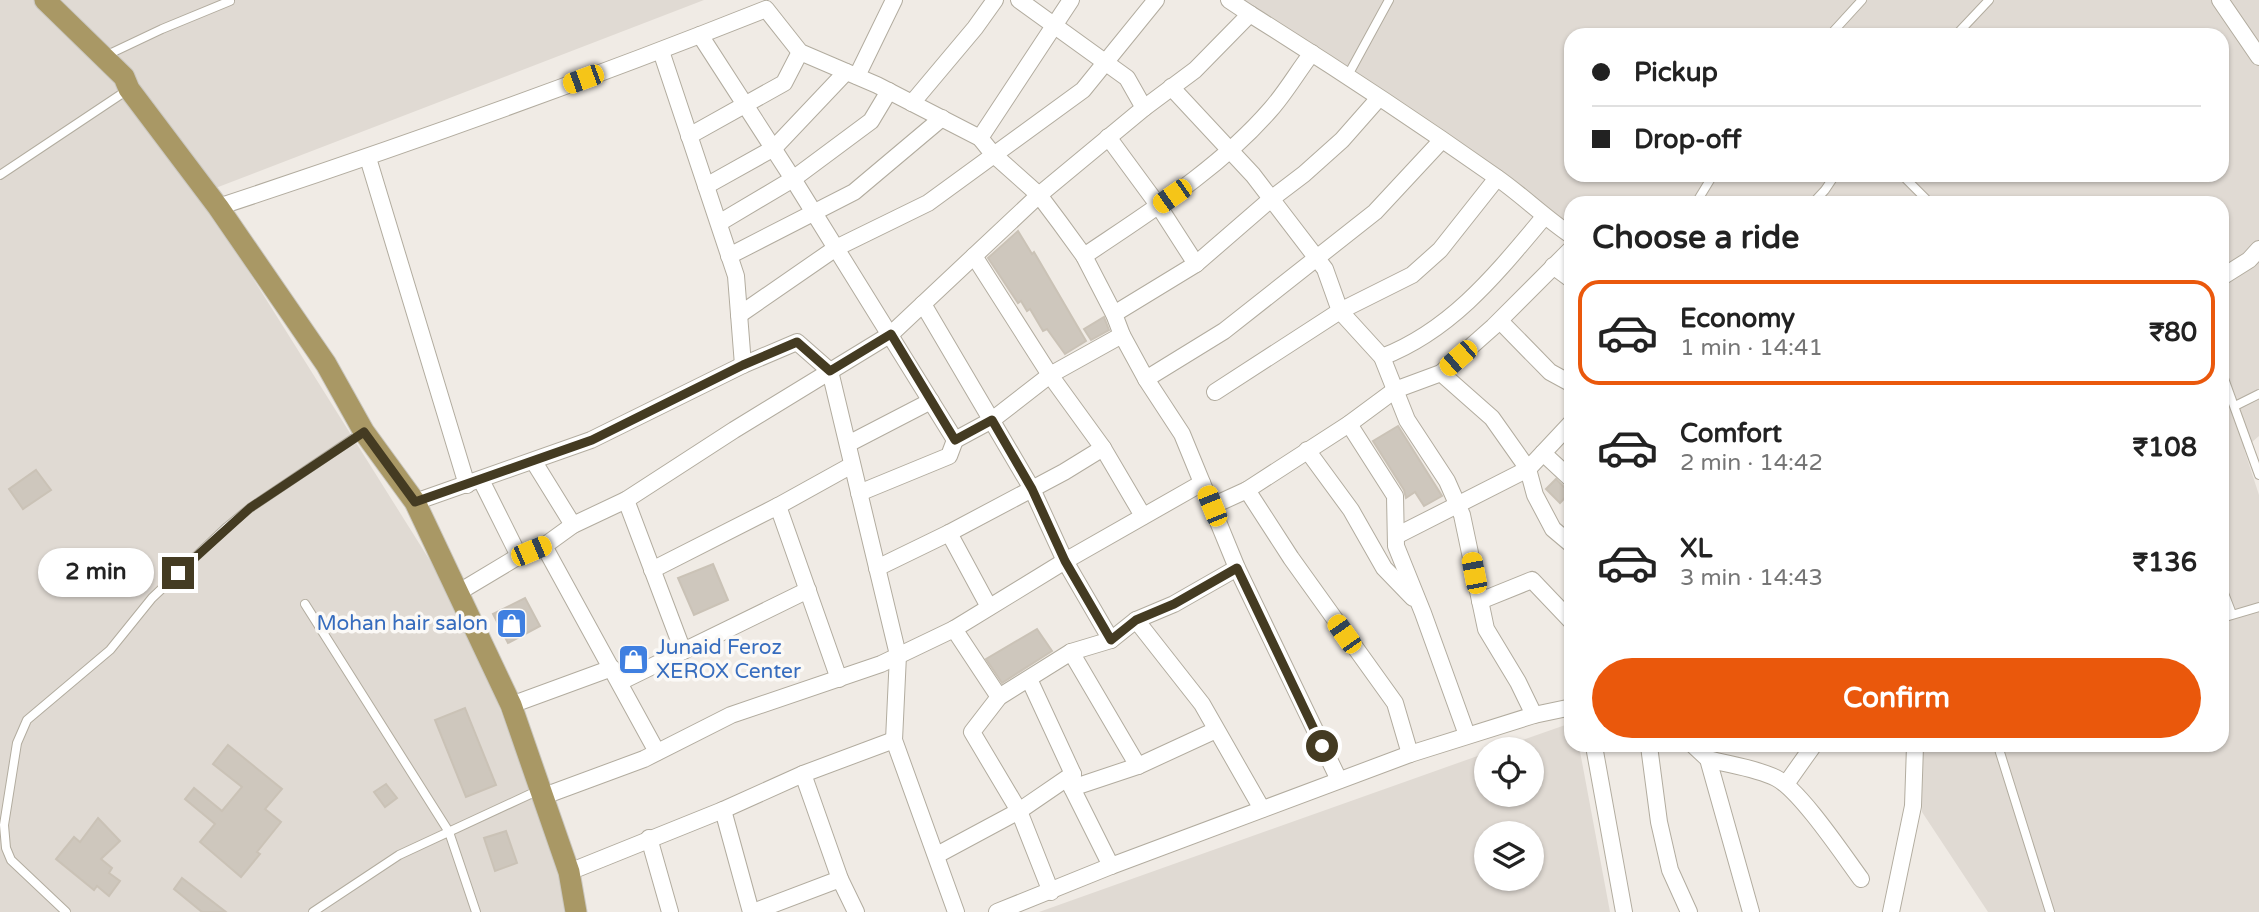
<!DOCTYPE html>
<meta charset="utf-8">
<style>
:root{--surface:#fff;--page:#f2f2f2;--text:#222;--muted:#767676;--line:#e0e0e0;--accent:#ea580c}
body{margin:0;font-family:"Varela Round",sans-serif;background:var(--page);color:var(--text);height:100vh;display:flex;flex-direction:column;font-size:26px;white-space:nowrap}
*{box-sizing:border-box;margin:0}
p{font-size:23px;color:var(--muted)}
.icon{flex:none;width:38px;height:38px;fill:none;stroke:currentColor;stroke-width:2;stroke-linecap:round;stroke-linejoin:round}
.map{position:relative;flex:1;overflow:hidden}
.details{position:absolute;left:1564px;top:196px;width:665px;height:556px;display:flex;flex-direction:column;background:var(--surface);border-radius:21px;box-shadow:0 2px 5px #0004}
.details>*{flex:none}
.banner{position:absolute;left:1564px;top:28px;width:665px;height:154px;border-radius:21px;box-shadow:0 2px 5px #0004;display:grid;align-content:center;height:154px;padding:0 28px;background:var(--surface)}
.fabs{position:absolute;left:1474px;top:737px;display:grid;gap:14px}
.fabs a{display:grid;place-items:center;width:70px;height:70px;border-radius:50%;background:var(--surface);box-shadow:0 2px 5px #0004;font-size:35px}
.end{position:absolute;width:32px;height:32px;margin:-16px;border:9px solid #443b22;background:#fff;box-shadow:0 0 0 4px #fff}
.from{border-radius:50%}
.bubble{position:absolute;height:49px;border-radius:24px;background:var(--surface);box-shadow:0 2px 5px #0004;font-size:23px;font-weight:700;line-height:49px;text-align:center}
.car{position:absolute;width:21px;height:42px;margin:-21px -10px;border-radius:9px;box-shadow:0 0 5px 2px #0007;background:linear-gradient(#f5c518 24%,#345 0 40%,#f5c518 0 76%,#345 0 86%,#f5c518 0)}
.banner b{display:flex;align-items:center;gap:24px;height:66px;font-size:26px}
.banner b+b{border-top:2px solid var(--line)}
.banner i{width:18px;height:18px;background:var(--text)}
ul{padding:0;list-style:none}
li{display:flex;align-items:center;gap:21px;height:105px;margin:0 14px 10px;padding:0 14px;border:4px solid transparent;border-radius:21px}
li div{flex:1}
li b{display:block;font-size:26px}
li em{font-style:normal;font-weight:700}
li.on{border-color:var(--accent)}
li>.icon{width:63px;height:63px;stroke-width:1.5}
h2{padding:0 28px;font-size:32px;line-height:84px}
.button{display:flex;gap:14px;margin-top:auto;padding:14px 28px}
.button a{flex:1;height:80px;border-radius:42px;background:var(--accent);color:#fff;font-size:28px;font-weight:700;line-height:80px;text-align:center}
.map>svg:first-child{display:block}
.built{fill:#e0dad3;fill-rule:evenodd}
.building{fill:#cec7bd;stroke:#cac2b6;stroke-width:2}
.lines{fill:none;stroke-linecap:round;stroke-linejoin:round}
.lane-casing{stroke:#b2ac9f;stroke-width:10}
.street-casing{stroke:#b2ac9f;stroke-width:18}
.primary-casing{stroke:#cbc8c1;stroke-width:23}
.lane{stroke:#fff;stroke-width:8}
.street{stroke:#fff;stroke-width:16}
.primary{stroke:#a99865;stroke-width:21}
.route{stroke:#443b22;stroke-width:9}
.labels{text-anchor:middle;dominant-baseline:central;stroke-width:7;stroke-linejoin:round;paint-order:stroke}
.shop-label{font-size:21px;fill:#366cbe;stroke:#fbf9f6;text-anchor:end}
</style>
<div class="map">
<svg width="2259" height="912" viewBox="0 0 2259 912">
<rect width="100%" height="100%" fill="#f0ebe5"/>
<g class="built">
<path d="M 0,0 L 704,0 L 200,194 L 466,618 L 562,875 L 568,912 L 0,912 Z"/>
<path d="M 1243,0 L 2259,0 L 2259,436 L 2244,449 L 2259,495 L 2259,912 L 1988,912 L 1922,812 L 1923,746 L 2222,746 L 2222,203 L 1572,203 L 1571,226 ZM 1572,35 L 2222,35 L 2222,175 L 1572,175 Z"/>
<path d="M 1571,723 L 1572,746 L 1579,746 L 1610,912 L 1039,912 L 1486,753 L 1486,794 L 1531,794 L 1531,749 L 1497,749 ZM 1486,833 L 1531,833 L 1531,878 L 1486,878 Z"/>
</g>
<g class="building">
<path d="M 1018,231 L 1032,254 L 1034,252 L 1086,341 L 1065,354 L 1047,329 L 1043,331 L 1030,309 L 1027,311 L 1021,301 L 1018,303 L 988,258 Z"/>
<path d="M 1104,317 L 1109,330 L 1091,340 L 1084,329 Z"/>
<path d="M 1398,426 L 1442,496 L 1424,506 L 1415,492 L 1406,498 L 1404,490 L 1373,441 Z"/>
<path d="M 36,470 L 51,490 L 23,509 L 9,489 Z"/>
<path d="M 1556,479 L 1565,488 L 1572,490 L 1560,503 L 1546,489 Z"/>
<path d="M 713,564 L 728,600 L 694,615 L 678,578 Z"/>
<path d="M 525,598 L 540,626 L 508,643 L 493,614 Z"/>
<path d="M 1037,629 L 1052,651 L 1002,683 L 986,659 Z"/>
<path d="M 465,708 L 496,785 L 466,797 L 435,720 Z"/>
<path d="M 228,745 L 282,789 L 265,809 L 281,822 L 257,852 L 260,854 L 241,877 L 200,842 L 215,824 L 185,799 L 194,788 L 222,811 L 242,787 L 213,764 Z"/>
<path d="M 386,784 L 397,798 L 385,807 L 374,792 Z"/>
<path d="M 98,818 L 120,841 L 101,859 L 112,868 L 109,873 L 120,881 L 109,896 L 97,886 L 94,890 L 56,859 L 74,837 L 80,842 Z"/>
<path d="M 506,831 L 517,863 L 495,871 L 484,838 Z"/>
<path d="M 182,878 L 226,912 L 202,912 L 174,889 Z"/>
</g>
<g class="lines">
<defs>
<g id="lane">
<path d="M 1830,35 L 1862,0"/>
<path d="M 1956,35 L 1989,0"/>
<path d="M 105,56 L 162,29 L 230,1"/>
<path d="M 1347,77 L 1389,0"/>
<path d="M 0,175 L 129,89"/>
<path d="M 1902,175 L 1930,203"/>
<path d="M 1696,203 L 1713,175"/>
<path d="M 1813,203 L 1825,190 L 1835,175"/>
<path d="M 2222,373 L 2259,475"/>
<path d="M 2235,406 L 2259,394"/>
<path d="M 2222,588 L 2232,614"/>
<path d="M 305,604 L 449,832 L 476,912"/>
<path d="M 2222,618 L 2259,607"/>
<path d="M 1998,746 L 2050,912"/>
<path d="M 66,912 L 11,860 L 6,848 L 4,825 L 17,743 L 27,720 L 110,650 L 152,598 L 227,527 L 250,508 L 363,432"/>
<path d="M 313,912 L 399,855 L 539,790"/>
</g>
<g id="street">
<path d="M 2220,0 L 2259,57"/>
<path d="M 1250,14 C 1333,66 1415,120 1496,177 C 1522,195 1545,218 1572,236"/>
<path d="M 700,35 L 793,179 L 955,440 L 992,420 L 1050,375 L 1122,335"/>
<path d="M 661,51 L 736,276 L 743,365"/>
<path d="M 857,76 L 894,0"/>
<path d="M 1171,87 L 1253,175 L 1325,269 L 1340,311 L 1382,357 L 1407,420 L 1447,481 L 1462,515 L 1486,629 L 1518,682 L 1534,715"/>
<path d="M 912,103 L 975,28 L 995,0"/>
<path d="M 1144,108 L 1195,70 L 1250,14 L 1229,0"/>
<path d="M 689,136 L 784,83 L 800,52"/>
<path d="M 1108,137 L 1158,205 L 1196,264"/>
<path d="M 980,138 L 1071,0"/>
<path d="M 368,158 L 467,485"/>
<path d="M 706,186 L 774,148 L 846,72"/>
<path d="M 218,207 C 403,146 585,81 766,9 L 800,52 L 877,85 L 980,138 L 993,154 L 1039,195 L 1060,223 L 1084,256 L 1114,314 L 1122,335 L 1146,379 L 1182,434 L 1237,568 L 1339,780"/>
<path d="M 719,223 L 793,179 L 871,121 L 889,91"/>
<path d="M 729,256 L 854,192 L 942,118"/>
<path d="M 974,256 L 1050,375 L 1103,448 L 1143,516"/>
<path d="M 1084,256 C 1149,212 1219,169 1271,109 C 1286,92 1298,71 1312,53"/>
<path d="M 1553,266 L 1572,280"/>
<path d="M 2222,277 L 2249,260 L 2259,249"/>
<path d="M 923,304 L 1032,489 L 1065,561 L 1111,640"/>
<path d="M 1114,314 L 1196,264 L 1271,199 L 1304,174 L 1342,140 L 1379,98"/>
<path d="M 739,315 L 836,248 L 928,203 L 1083,90 L 1156,0"/>
<path d="M 1500,321 L 1550,372 L 1572,384"/>
<path d="M 1382,357 C 1452,330 1497,273 1544,217"/>
<path d="M 1441,373 L 1492,418 L 1528,469 L 1535,495 L 1553,529 L 1572,545"/>
<path d="M 1146,379 L 1224,331 L 1375,212 L 1442,140"/>
<path d="M 1215,392 L 1340,311 L 1412,275 L 1440,250 L 1497,178"/>
<path d="M 1349,424 L 1395,496 L 1396,546 L 1423,613 L 1467,735"/>
<path d="M 848,444 L 931,401"/>
<path d="M 1307,450 L 1351,510 L 1384,568 L 1413,598"/>
<path d="M 1543,453 L 1572,480"/>
<path d="M 534,462 L 573,525"/>
<path d="M 481,480 L 519,556"/>
<path d="M 1247,490 L 1291,558 L 1395,703 L 1410,754"/>
<path d="M 859,493 L 949,456 L 955,440"/>
<path d="M 626,500 L 683,651"/>
<path d="M 415,502 L 591,440 L 743,365 L 797,342 L 830,371 L 898,655 L 894,740 L 956,912"/>
<path d="M 778,506 L 852,465"/>
<path d="M 1212,506 L 1247,490 L 1349,424 L 1395,390 L 1441,373 L 1493,327 L 1572,248"/>
<path d="M 949,533 L 989,607"/>
<path d="M 1396,536 L 1528,469 L 1572,422"/>
<path d="M 544,546 L 657,752"/>
<path d="M 877,568 L 949,533 L 1064,472 L 1103,448"/>
<path d="M 652,570 L 778,506 L 839,679"/>
<path d="M 459,592 L 519,556 L 544,546 L 573,525 L 626,500 L 734,430 L 891,334 L 1039,195 L 1144,108 L 1127,78 L 1019,0"/>
<path d="M 1480,601 L 1532,580 L 1572,622"/>
<path d="M 1136,620 L 1174,604 L 1237,568"/>
<path d="M 954,629 L 999,697"/>
<path d="M 1071,652 L 1138,766"/>
<path d="M 1029,679 L 1073,774 L 1072,788 L 1111,866"/>
<path d="M 620,682 L 808,590"/>
<path d="M 511,705 L 612,668"/>
<path d="M 1594,746 L 1624,912"/>
<path d="M 1649,746 L 1659,822 L 1670,870 L 1689,912"/>
<path d="M 1694,746 L 1708,759 L 1751,912"/>
<path d="M 1708,759 C 1730,765 1756,768 1776,778 C 1800,790 1844,856 1861,879"/>
<path d="M 803,774 L 840,879 L 856,912"/>
<path d="M 1786,784 L 1813,746"/>
<path d="M 1072,788 L 1138,766 L 1216,730"/>
<path d="M 544,796 L 644,759 L 731,715 L 881,664 L 954,629 L 1065,561 L 1202,483"/>
<path d="M 723,810 L 751,912"/>
<path d="M 649,838 L 670,912"/>
<path d="M 937,855 L 1019,811 L 1073,774"/>
<path d="M 569,872 L 723,810 L 803,774 L 894,740"/>
<path d="M 1051,892 L 1019,811 L 972,732 L 999,697 L 1071,652 L 1111,640 L 1136,620 L 1202,704 L 1262,809"/>
<path d="M 753,912 L 840,879"/>
<path d="M 997,912 L 1111,866 L 1410,754 L 1534,715 L 1572,707"/>
<path d="M 1891,912 L 1913,806 L 1915,746"/>
</g>
<path id="primary" d="M 45,0 L 124,77 L 129,89 L 218,207 L 326,364 L 364,432 L 415,502 L 511,705 L 569,872 L 576,912"/>
</defs>
<use href="#lane" class="lane-casing"/>
<use href="#street" class="street-casing"/>
<use href="#primary" class="primary-casing"/>
<use href="#lane" class="lane"/>
<use href="#street" class="street"/>
<use href="#primary" class="primary"/>
</g>
<g class="lines">
<path class="route" d="M 178,573 L 250,508 L 364,432 L 415,502 L 592,440 L 743,365 L 797,342 L 830,371 L 891,334 L 955,440 L 992,420 L 1032,489 L 1065,561 L 1111,640 L 1136,620 L 1174,604 L 1237,568 L 1322,746"/>
</g>
<defs>
<symbol id="shop-square" viewBox="-11 -11 22 22"><rect x="-9" y="-9" width="18" height="18" rx="4" fill="#3f7fe0" stroke="#fbf9f6"/><path d="M-5-2.5h2.3a2.7 3.5 0 0 1 5.4 0H5L5.5 6h-11ZM-1.5-2.5h3a1.5 2.3 0 0 0-3 0Z" fill="#fff"/></symbol>
</defs>
<g fill-rule="evenodd">
<use href="#shop-square" x="494" y="606" width="35" height="35"/>
<use href="#shop-square" x="616" y="642" width="35" height="35"/>
</g>
<g class="labels">
<g class="shop-label">
<text x="488" y="623">Mohan hair salon</text>
<text x="656" y="647" text-anchor="start">Junaid Feroz<tspan x="656" dy="24">XEROX Center</tspan></text>
</g>
</g>
</svg>
<div class="fabs">
<a><svg class="icon" aria-label="locate" viewBox="0 0 24 24"><circle cx="12" cy="12" r="6"/><path d="M12 2v4M12 18v4M2 12h4M18 12h4"/></svg></a>
<a><svg class="icon" aria-label="layers" viewBox="0 0 24 24"><path d="M12 4l9 5-9 5-9-5zM3 14l9 5 9-5"/></svg></a>
</div>
<i class="end from" style="left:1322px;top:746px"></i>
<i class="end" style="left:178px;top:573px"></i>
<div class="bubble" style="left:38px;top:548px;width:116px">2 min</div>
<i class="car" style="left:583px;top:79px;rotate:250deg"></i>
<i class="car" style="left:1172px;top:196px;rotate:235deg"></i>
<i class="car" style="left:1458px;top:358px;rotate:229deg"></i>
<i class="car" style="left:1212px;top:506px;rotate:338deg"></i>
<i class="car" style="left:531px;top:551px;rotate:67deg"></i>
<i class="car" style="left:1474px;top:573px;rotate:349deg"></i>
<i class="car" style="left:1344px;top:634px;rotate:325deg"></i>
<div class="banner">
<b><i class="from"></i>Pickup</b>
<b><i></i>Drop-off</b>
</div>
<section class="details">
<h2>Choose a ride</h2>
<ul>
<li class="on"><svg class="icon" aria-label="car" viewBox="0 0 24 24"><path d="M5 17H2v-5l4-1 3-4h7l3 4 3 1v5h-3M9 17h6M6 11h13"/><circle cx="7" cy="17" r="2"/><circle cx="17" cy="17" r="2"/></svg><div><b>Economy</b><p>1 min · 14:41</p></div><em>₹80</em></li>
<li><svg class="icon" aria-label="car" viewBox="0 0 24 24"><path d="M5 17H2v-5l4-1 3-4h7l3 4 3 1v5h-3M9 17h6M6 11h13"/><circle cx="7" cy="17" r="2"/><circle cx="17" cy="17" r="2"/></svg><div><b>Comfort</b><p>2 min · 14:42</p></div><em>₹108</em></li>
<li><svg class="icon" aria-label="car" viewBox="0 0 24 24"><path d="M5 17H2v-5l4-1 3-4h7l3 4 3 1v5h-3M9 17h6M6 11h13"/><circle cx="7" cy="17" r="2"/><circle cx="17" cy="17" r="2"/></svg><div><b>XL</b><p>3 min · 14:43</p></div><em>₹136</em></li>
</ul>
<div class="button"><a>Confirm</a></div>
</section>
</div>
